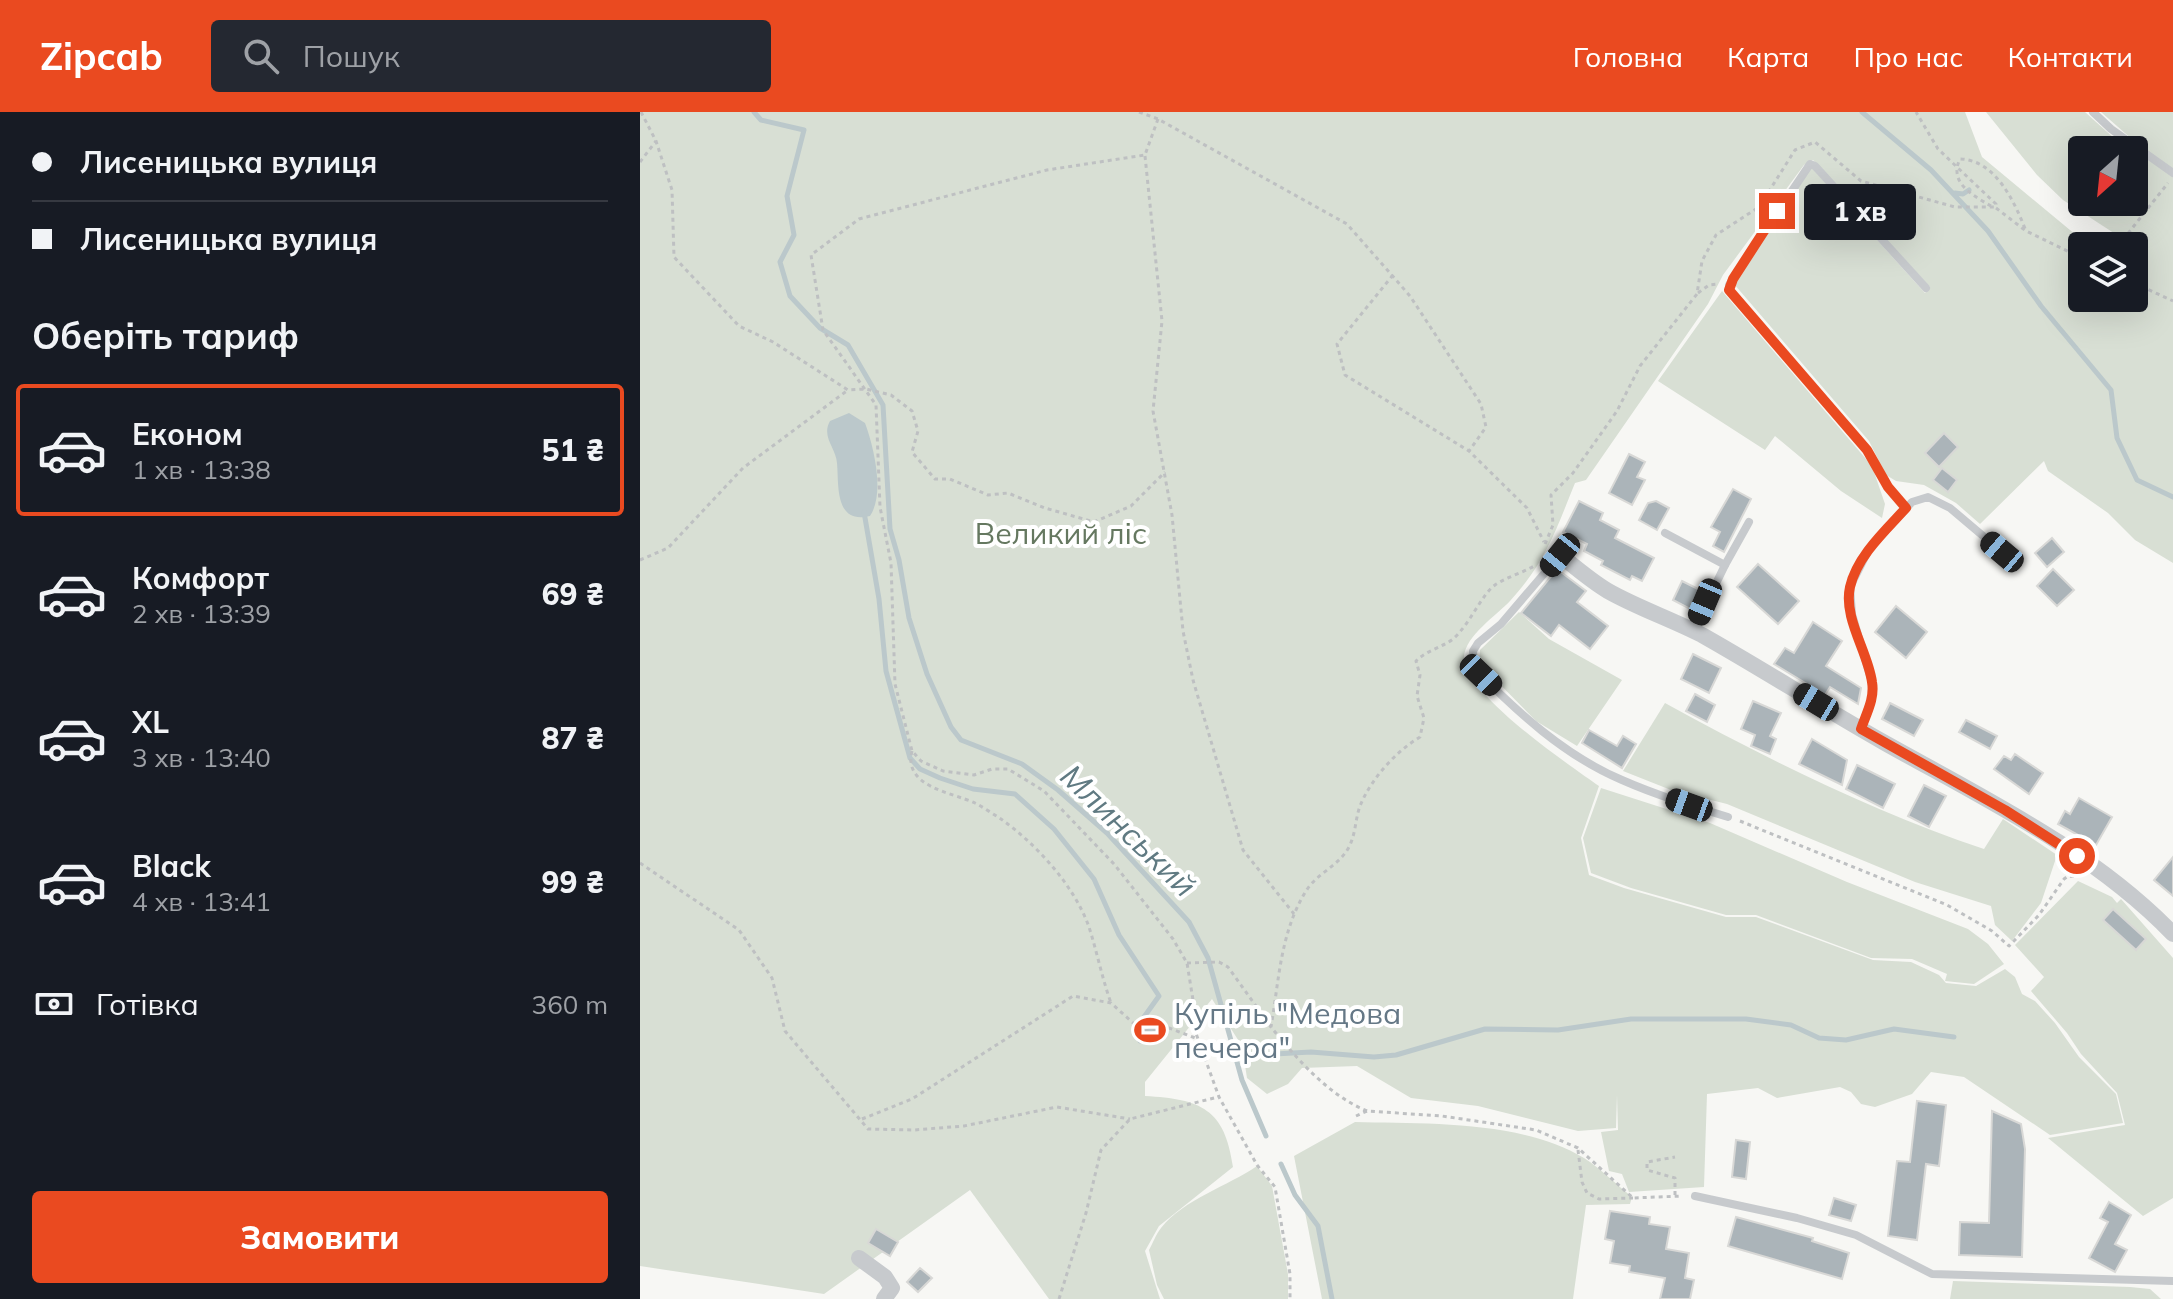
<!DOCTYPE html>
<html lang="uk">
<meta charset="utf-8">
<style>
:root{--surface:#171b24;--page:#242831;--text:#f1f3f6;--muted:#9ea1a6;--line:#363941;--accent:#ea4a20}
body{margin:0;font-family:Mulish,sans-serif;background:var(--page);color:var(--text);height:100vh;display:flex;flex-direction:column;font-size:30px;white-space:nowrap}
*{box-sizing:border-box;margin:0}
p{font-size:26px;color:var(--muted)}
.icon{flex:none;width:44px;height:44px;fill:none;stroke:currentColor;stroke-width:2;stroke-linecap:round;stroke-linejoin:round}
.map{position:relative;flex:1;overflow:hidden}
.sheet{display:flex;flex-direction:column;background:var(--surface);width:640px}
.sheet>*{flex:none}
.top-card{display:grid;align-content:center;height:176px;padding:0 32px;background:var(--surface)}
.needle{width:52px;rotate:207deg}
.buttons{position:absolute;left:1428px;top:24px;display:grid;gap:16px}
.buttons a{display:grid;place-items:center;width:80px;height:80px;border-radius:8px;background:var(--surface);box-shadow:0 8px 32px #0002;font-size:40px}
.end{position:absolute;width:36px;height:36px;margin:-18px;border:10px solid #ea4a20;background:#fff;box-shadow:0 0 0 4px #fff}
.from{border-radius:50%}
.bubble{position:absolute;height:56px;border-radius:8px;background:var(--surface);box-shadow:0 8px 32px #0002;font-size:26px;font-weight:800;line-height:56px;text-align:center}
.car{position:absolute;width:24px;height:48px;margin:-24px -12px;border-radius:10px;box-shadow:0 0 6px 2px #0007;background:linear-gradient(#222 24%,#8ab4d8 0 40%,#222 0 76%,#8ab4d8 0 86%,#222 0)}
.top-card b{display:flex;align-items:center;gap:28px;height:76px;font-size:30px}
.top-card b+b{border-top:2px solid var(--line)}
.top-card i{width:20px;height:20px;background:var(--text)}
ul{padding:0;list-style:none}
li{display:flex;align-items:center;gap:24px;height:132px;margin:0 16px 12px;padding:0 16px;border:4px solid transparent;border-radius:8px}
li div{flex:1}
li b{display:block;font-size:30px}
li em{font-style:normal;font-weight:800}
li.selected{border-color:var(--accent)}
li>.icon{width:72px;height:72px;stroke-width:1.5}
h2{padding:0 32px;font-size:36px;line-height:96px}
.pay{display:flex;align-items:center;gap:20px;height:88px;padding:0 32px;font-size:30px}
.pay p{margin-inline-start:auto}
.cta{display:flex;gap:16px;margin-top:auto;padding:16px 32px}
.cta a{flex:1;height:92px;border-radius:8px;background:var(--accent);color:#fff;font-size:32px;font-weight:800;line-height:92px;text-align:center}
header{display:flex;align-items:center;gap:48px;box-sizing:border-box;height:112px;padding:0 40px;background:var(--accent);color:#fff}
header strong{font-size:38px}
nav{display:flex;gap:44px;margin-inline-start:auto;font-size:28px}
.search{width:560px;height:72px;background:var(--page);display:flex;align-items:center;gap:20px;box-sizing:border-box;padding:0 28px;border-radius:8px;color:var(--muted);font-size:30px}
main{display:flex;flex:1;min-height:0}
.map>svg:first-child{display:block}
.green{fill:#d8dfd4}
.water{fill:#bbc8cb}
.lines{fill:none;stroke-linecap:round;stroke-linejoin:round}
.stream{stroke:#bbc8cb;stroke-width:5}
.building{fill:#abb4b9;stroke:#d8d8d6;stroke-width:2}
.path{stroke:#bec0c2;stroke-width:3;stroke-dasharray:4 4;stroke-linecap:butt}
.lane{stroke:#c7cacd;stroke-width:8}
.street{stroke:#c7cacd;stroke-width:16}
.route{stroke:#ea4a20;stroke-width:10}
.labels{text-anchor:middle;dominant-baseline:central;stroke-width:8;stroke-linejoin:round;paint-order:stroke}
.park-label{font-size:30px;fill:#657860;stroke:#fff}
.poi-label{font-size:30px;fill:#657886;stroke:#fff;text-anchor:start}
.water-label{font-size:32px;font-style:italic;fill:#607a82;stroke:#fff}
</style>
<header>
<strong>Zipcab</strong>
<div class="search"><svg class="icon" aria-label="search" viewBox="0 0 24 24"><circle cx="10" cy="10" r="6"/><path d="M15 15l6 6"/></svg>Пошук</div>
<nav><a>Головна</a><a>Карта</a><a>Про нас</a><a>Контакти</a></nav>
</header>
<main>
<section class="sheet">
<div class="top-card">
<b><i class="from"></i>Лисеницька вулиця</b>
<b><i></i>Лисеницька вулиця</b>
</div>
<h2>Оберіть тариф</h2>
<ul>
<li class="selected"><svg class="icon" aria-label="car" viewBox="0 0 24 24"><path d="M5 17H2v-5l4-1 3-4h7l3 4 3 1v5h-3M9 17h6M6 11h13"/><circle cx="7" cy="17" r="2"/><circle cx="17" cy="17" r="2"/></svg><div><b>Економ</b><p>1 хв · 13:38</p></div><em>51 ₴</em></li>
<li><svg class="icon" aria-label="car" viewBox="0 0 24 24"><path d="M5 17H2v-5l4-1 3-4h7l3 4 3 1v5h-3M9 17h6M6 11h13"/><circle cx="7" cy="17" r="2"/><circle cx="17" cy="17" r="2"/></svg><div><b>Комфорт</b><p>2 хв · 13:39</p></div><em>69 ₴</em></li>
<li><svg class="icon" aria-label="car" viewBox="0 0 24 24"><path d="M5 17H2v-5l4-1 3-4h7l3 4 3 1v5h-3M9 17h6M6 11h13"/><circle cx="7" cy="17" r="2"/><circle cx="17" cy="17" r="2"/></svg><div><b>XL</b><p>3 хв · 13:40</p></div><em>87 ₴</em></li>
<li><svg class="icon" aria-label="car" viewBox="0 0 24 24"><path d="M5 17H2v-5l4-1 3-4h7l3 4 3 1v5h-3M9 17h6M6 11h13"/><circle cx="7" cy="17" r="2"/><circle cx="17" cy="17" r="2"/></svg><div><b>Black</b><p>4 хв · 13:41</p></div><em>99 ₴</em></li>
</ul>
<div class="pay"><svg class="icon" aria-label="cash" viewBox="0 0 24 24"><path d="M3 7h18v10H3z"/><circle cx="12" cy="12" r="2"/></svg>Готівка<p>360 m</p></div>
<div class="cta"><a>Замовити</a></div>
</section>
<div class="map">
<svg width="1533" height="1187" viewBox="0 0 1533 1187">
<rect width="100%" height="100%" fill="#f7f7f4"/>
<g class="green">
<path d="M 0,0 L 1325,0 L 1342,45 L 1442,128 L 1474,134 L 1442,134 L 1442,186 L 1494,186 L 1494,138 L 1500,138 L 1423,88 L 1397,63 L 1346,0 L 1445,0 L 1487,38 L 1442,38 L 1442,90 L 1494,90 L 1494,43 L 1502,36 L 1461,0 L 1533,0 L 1533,451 L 1495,428 L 1468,401 L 1408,359 L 1404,349 L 1340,412 L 1316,391 L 1284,373 L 1256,369 L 1246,363 L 1229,329 L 1094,172 L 1169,57 L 1172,56 L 1285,181 L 1290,175 L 1173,48 L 1164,53 L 1083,163 L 1068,192 L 946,368 L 935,371 C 916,418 905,451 870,489 C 857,503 825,524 824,545 C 823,581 929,653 959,674 L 941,726 L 949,763 L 984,776 L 1086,805 L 1116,805 L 1233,848 L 1271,850 L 1299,863 L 1306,871 L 1336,874 L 1365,857 L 1375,865 L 1382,882 L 1395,889 L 1415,911 L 1439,945 L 1476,982 L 1483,1011 L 1410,1023 L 1324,965 L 1291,960 L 1272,982 L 1235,995 L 1221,992 L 1211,980 L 1200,975 L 1137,986 L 1118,976 L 1067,982 L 1064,1075 L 989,1080 L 982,1062 L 969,1059 L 961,1020 L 978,1018 L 977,983 L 976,1016 L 938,1019 L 838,994 L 771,986 L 717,954 L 662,956 L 648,972 L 627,982 L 607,966 L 602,934 L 572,887 L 505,970 L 505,984 C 561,987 585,997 593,1055 L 519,1114 L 505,1139 L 520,1187 L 409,1187 L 330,1078 L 184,1182 L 0,1154 Z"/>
<path d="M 1082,179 L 1232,354 L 1245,392 L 1242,406 L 1201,379 L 1135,324 L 1125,338 L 1018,269 Z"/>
<path d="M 879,500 L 909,527 L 982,568 L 937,634 L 896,609 L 839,551 L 840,538 Z"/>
<path d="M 1025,591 C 1127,647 1234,700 1344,737 L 1363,707 L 1417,743 L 1401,791 L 1372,829 L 1355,813 L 1351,794 L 1275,770 L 1087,692 L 1031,678 L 983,659 Z"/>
<path d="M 961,676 L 1070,711 L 1207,770 L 1328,817 L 1348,832 L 1364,852 L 1334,872 L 1305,869 L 1307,862 L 1272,847 L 1231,846 L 1116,803 L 1086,803 L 991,776 L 951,761 L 943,726 Z"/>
<path d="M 1438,769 L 1472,785 L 1477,791 L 1481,787 L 1533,846 L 1533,1086 L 1503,1104 L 1408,1026 L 1485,1013 L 1477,981 L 1441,942 L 1427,921 L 1391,879 L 1404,865 L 1375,833 Z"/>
<path d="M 715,1010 C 786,1012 881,1008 944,1046 C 961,1057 977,1073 992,1085 L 990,1092 L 946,1093 L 933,1187 L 682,1187 L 654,1044 Z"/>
<path d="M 617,1054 L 632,1074 L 648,1162 L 648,1187 L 524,1187 L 517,1173 L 509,1138 C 513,1131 516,1122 521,1116 C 544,1087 588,1074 617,1054 Z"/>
<path d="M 1313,1169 L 1490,1175 L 1510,1177 L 1521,1187 L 1310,1187 Z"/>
</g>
<path class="water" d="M 209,301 L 225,311 C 234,335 245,382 230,404 C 194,413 199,372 197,351 C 196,336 181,325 190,309 Z"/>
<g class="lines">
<g class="stream">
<path d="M 114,0 L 121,8 L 164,18 L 147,84 L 154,123 L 140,150 L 150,184 L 180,216 L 208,233 L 243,293 L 250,417 L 259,448 L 269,506 L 287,562 L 311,615 L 321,628 L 382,652 L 418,678 L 467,721 L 549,810 L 568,846 L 602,968 L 626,1024"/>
<path d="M 1222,0 L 1291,58 L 1348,119 L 1401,194 L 1471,278 L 1477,326 L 1497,368 L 1533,385"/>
<path d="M 1315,81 L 1323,82 L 1329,78"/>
<path d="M 224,400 L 239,487 L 246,559 L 270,646 L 280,657 L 300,666 L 333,677 L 375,682 L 414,717 L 454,767 L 479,823 L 519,884 L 504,905 L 500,929"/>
<path d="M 503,910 L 519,912 L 510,918"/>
<path d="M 595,944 L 671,940 L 734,945 L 756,943 L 845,917 L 918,918 L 991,907 L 1106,907 L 1151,913 L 1179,926 L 1206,928 L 1254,917 L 1314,925"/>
<path d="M 641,1052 L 655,1083 L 678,1114 L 692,1187"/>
</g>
</g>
<g class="building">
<path d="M 1304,321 L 1318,335 L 1299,355 L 1285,341 Z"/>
<path d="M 989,342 L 1005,350 L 997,365 L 1005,368 L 992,393 L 969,381 Z"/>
<path d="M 1302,356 L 1317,368 L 1308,380 L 1293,368 Z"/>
<path d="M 1093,377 L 1111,387 L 1084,440 L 1073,434 L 1080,420 L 1071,415 Z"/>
<path d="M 939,389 L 963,401 L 960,408 L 979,418 L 975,426 L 1014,446 L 1002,469 L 992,464 L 990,468 L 961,453 L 963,449 L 944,439 L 947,432 L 923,420 Z"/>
<path d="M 1016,389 L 1029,396 L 1017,418 L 999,408 L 1008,391 Z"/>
<path d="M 1412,426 L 1424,440 L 1407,455 L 1395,441 Z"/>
<path d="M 1118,452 L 1159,489 L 1138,512 L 1097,475 Z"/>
<path d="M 917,457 L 946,479 L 937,490 L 968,514 L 950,537 L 919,513 L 911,524 L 881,501 Z"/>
<path d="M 1413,457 L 1434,478 L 1417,494 L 1397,474 Z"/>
<path d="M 1042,469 L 1062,479 L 1052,498 L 1033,488 Z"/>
<path d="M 1256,494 L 1287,520 L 1266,546 L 1235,520 Z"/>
<path d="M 1173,510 L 1202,529 L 1186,554 L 1221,576 L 1218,592 L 1190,575 L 1185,583 L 1134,552 L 1145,536 L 1154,541 Z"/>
<path d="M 1053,542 L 1081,556 L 1069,581 L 1041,567 Z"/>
<path d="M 1055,582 L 1075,593 L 1067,610 L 1046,599 Z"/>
<path d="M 1113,589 L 1141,601 L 1130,624 L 1136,627 L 1130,642 L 1111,634 L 1115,623 L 1101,617 Z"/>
<path d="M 1250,591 L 1283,608 L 1274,624 L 1242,607 Z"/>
<path d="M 1326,608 L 1357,624 L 1350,637 L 1319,620 Z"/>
<path d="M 949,618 L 977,634 L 983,624 L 996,632 L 982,656 L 942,631 Z"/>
<path d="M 1172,627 L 1207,648 L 1202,673 L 1159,652 Z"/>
<path d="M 1375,642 L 1403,661 L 1389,682 L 1354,657 L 1364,644 L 1371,648 Z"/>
<path d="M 1217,653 L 1255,672 L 1243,696 L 1206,677 Z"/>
<path d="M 1284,673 L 1306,684 L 1289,715 L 1268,704 Z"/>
<path d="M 1439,686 L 1472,705 L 1456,733 L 1418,712 L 1425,699 L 1430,702 Z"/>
<path d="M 1533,745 L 1533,784 L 1514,768 Z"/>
<path d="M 1473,797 L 1506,827 L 1496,838 L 1463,808 Z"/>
<path d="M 1277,989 L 1306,993 L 1299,1054 L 1286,1052 L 1277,1128 L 1248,1124 L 1257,1049 L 1270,1050 Z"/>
<path d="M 1352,999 L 1381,1012 L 1385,1037 L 1382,1145 L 1319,1143 L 1320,1110 L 1349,1111 Z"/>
<path d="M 1096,1028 L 1110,1030 L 1106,1067 L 1092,1065 Z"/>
<path d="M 1194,1086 L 1216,1093 L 1211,1109 L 1189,1103 Z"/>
<path d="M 1469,1090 L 1491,1103 L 1475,1132 L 1487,1138 L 1475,1160 L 1449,1146 L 1468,1110 L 1460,1106 Z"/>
<path d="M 970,1099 L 1010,1105 L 1009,1112 L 1030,1115 L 1026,1137 L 1049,1141 L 1045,1166 L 1054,1168 L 1050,1187 L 1020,1187 L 1025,1166 L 989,1160 L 990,1154 L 970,1151 L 974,1129 L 965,1127 Z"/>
<path d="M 1096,1105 L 1173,1126 L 1172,1129 L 1209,1141 L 1202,1167 L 1088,1134 Z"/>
<path d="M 236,1117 L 258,1130 L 250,1144 L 228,1131 Z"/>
<path d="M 280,1156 L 292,1166 L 278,1180 L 267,1170 Z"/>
</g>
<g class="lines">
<g class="path">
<path d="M 1,0 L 16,29 L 32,78 L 34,145 L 99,214 L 133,230 L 208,278 L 226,277 L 251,283 L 272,299 L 278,319 L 272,340 L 295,367 L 310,367 L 348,383 L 368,381 L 405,396 L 454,410 L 491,394 L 525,360"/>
<path d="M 499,0 L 518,7 L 707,112 L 770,184 L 841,292 L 846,315 L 829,339 L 887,396 L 904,430"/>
<path d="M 518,7 L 505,43 L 407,58 L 219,107 L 171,143 L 183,218 L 236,293 L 240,395 L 251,451 L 255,572 L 272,639 L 281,649 L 303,659 L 334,663 L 352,657 L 368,657 L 404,679 L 474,752 L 533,827 L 547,851 L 553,888 L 554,916 L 579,985 L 617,1053 L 635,1075 L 650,1162 L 650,1187"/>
<path d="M 505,44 L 522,209 L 513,299 L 532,403 L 543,519 L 553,568 L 603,738 L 654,802"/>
<path d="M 0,50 L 16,29"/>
<path d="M 1351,94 C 1334,84 1308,71 1320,47 C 1356,48 1375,91 1386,119"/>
<path d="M 1356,96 L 1386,119 L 1442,146"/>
<path d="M 1478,134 L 1528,71"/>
<path d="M 753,163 L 697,232 L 705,263 L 829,339"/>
<path d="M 1494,171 L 1533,189"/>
<path d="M 1058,181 L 1069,173 L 1079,172"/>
<path d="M 905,432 L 913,413 L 911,383 L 933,361 L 977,299 L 1000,254 L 1057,182 L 1062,149 L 1076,123 L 1119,95 L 1155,38 L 1175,30 L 1221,69 L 1315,95 L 1355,95 L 1356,92 L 1298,37 L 1276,0"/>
<path d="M 0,448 L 28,436 L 103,356 L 208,278"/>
<path d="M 272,639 C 263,675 311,680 335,691 C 343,695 353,702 361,707 C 396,732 434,773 449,815 C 457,840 462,866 471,891"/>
<path d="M 1100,709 L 1307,793 L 1352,819 L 1369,834 L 1399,803 L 1424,767 L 1428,764 L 1438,765"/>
<path d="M 0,751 L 99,818 L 132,866 L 145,919 L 228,1017 L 274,1018 L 324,1014 L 417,995 L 490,1007"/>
<path d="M 547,851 L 579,850 L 588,855 L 631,915"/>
<path d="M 727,999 C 688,983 657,947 631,915 C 639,869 640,821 666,779 C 677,761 699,754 709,735 C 716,721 715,708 720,694 C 731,667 755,640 780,625 L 784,606 L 777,584 L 780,563 L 776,549 C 787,538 801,536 813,527 C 830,512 842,482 855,473 C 867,465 882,461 894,454"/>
<path d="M 716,1004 L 727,999 L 802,1004 L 896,1018 L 938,1036 L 993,1086 L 1042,1084"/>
<path d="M 222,1007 L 272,987 L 433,884 L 471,891 L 502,919 L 529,916 L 558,927"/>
<path d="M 938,1038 L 942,1070 L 947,1081 L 959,1087 L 993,1086"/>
<path d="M 1035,1083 L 1035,1066 L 1007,1058 L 1007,1050 L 1035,1045"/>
<path d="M 419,1187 L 446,1101 L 461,1038 L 490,1007 L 578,985"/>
</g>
<g class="lane">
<path d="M 1453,0 L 1471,17 L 1533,61"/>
<path d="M 1266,396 L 1248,375 L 1227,338 L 1089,178 L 1089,173 L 1170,52 L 1175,54 L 1286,176"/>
<path d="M 1025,421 L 1085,453 L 1053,519"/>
<path d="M 920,443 L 861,512 L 838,531 L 833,539 L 834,556 C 877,600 925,644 982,668 C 1016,683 1052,694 1088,705"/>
<path d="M 1085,453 L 1109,410"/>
<path d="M 1221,617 L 1232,585 L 1232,571 L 1212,502 L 1210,475 L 1229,437 L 1272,390 L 1288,385 L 1310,396 L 1362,440"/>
<path d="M 1055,1084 L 1157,1106 L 1216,1123 L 1292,1162 L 1533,1169"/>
</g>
<g class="street">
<path d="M 920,443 C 935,455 951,469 968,479 C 998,496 1031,507 1062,523 C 1124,558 1183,596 1245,631 C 1345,687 1453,739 1533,822"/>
<path d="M 219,1146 L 245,1165 L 252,1176 L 244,1187"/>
</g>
</g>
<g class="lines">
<path class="route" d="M 1137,99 L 1093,167 L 1089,178 L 1227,338 L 1248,375 L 1266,396 C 1246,418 1217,444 1210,475 C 1203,506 1228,540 1232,570 C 1235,587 1226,602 1221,617 L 1365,698 L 1437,744"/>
</g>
<defs>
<symbol id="stadium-bare" viewBox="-9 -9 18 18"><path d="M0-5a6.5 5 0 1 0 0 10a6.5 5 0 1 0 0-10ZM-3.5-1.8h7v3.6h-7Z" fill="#ea4a20" stroke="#fff" stroke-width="2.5" paint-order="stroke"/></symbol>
</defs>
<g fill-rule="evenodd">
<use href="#stadium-bare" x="488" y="896" width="44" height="44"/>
</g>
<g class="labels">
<g class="park-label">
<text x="421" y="421">Великий ліс</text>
</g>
<g class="poi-label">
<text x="534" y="901">Купіль "Медова<tspan x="534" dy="34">печера"</tspan></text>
</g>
<g class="water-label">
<text transform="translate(489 718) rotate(44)">Млинський</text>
</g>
</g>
</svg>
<div class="buttons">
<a><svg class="needle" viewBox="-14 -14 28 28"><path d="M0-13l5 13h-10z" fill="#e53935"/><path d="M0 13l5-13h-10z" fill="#9ea1a6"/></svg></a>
<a><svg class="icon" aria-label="layers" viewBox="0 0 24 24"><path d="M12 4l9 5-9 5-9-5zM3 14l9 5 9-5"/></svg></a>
</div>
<i class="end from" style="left:1437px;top:744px"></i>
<i class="end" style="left:1137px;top:99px"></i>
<div class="bubble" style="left:1164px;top:72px;width:112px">1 хв</div>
<i class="car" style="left:1362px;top:440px;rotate:310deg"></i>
<i class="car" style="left:920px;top:443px;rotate:219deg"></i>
<i class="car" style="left:1065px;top:490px;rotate:203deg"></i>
<i class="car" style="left:841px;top:563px;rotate:134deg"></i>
<i class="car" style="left:1176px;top:590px;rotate:301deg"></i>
<i class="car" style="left:1049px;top:693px;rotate:290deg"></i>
</div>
</main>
